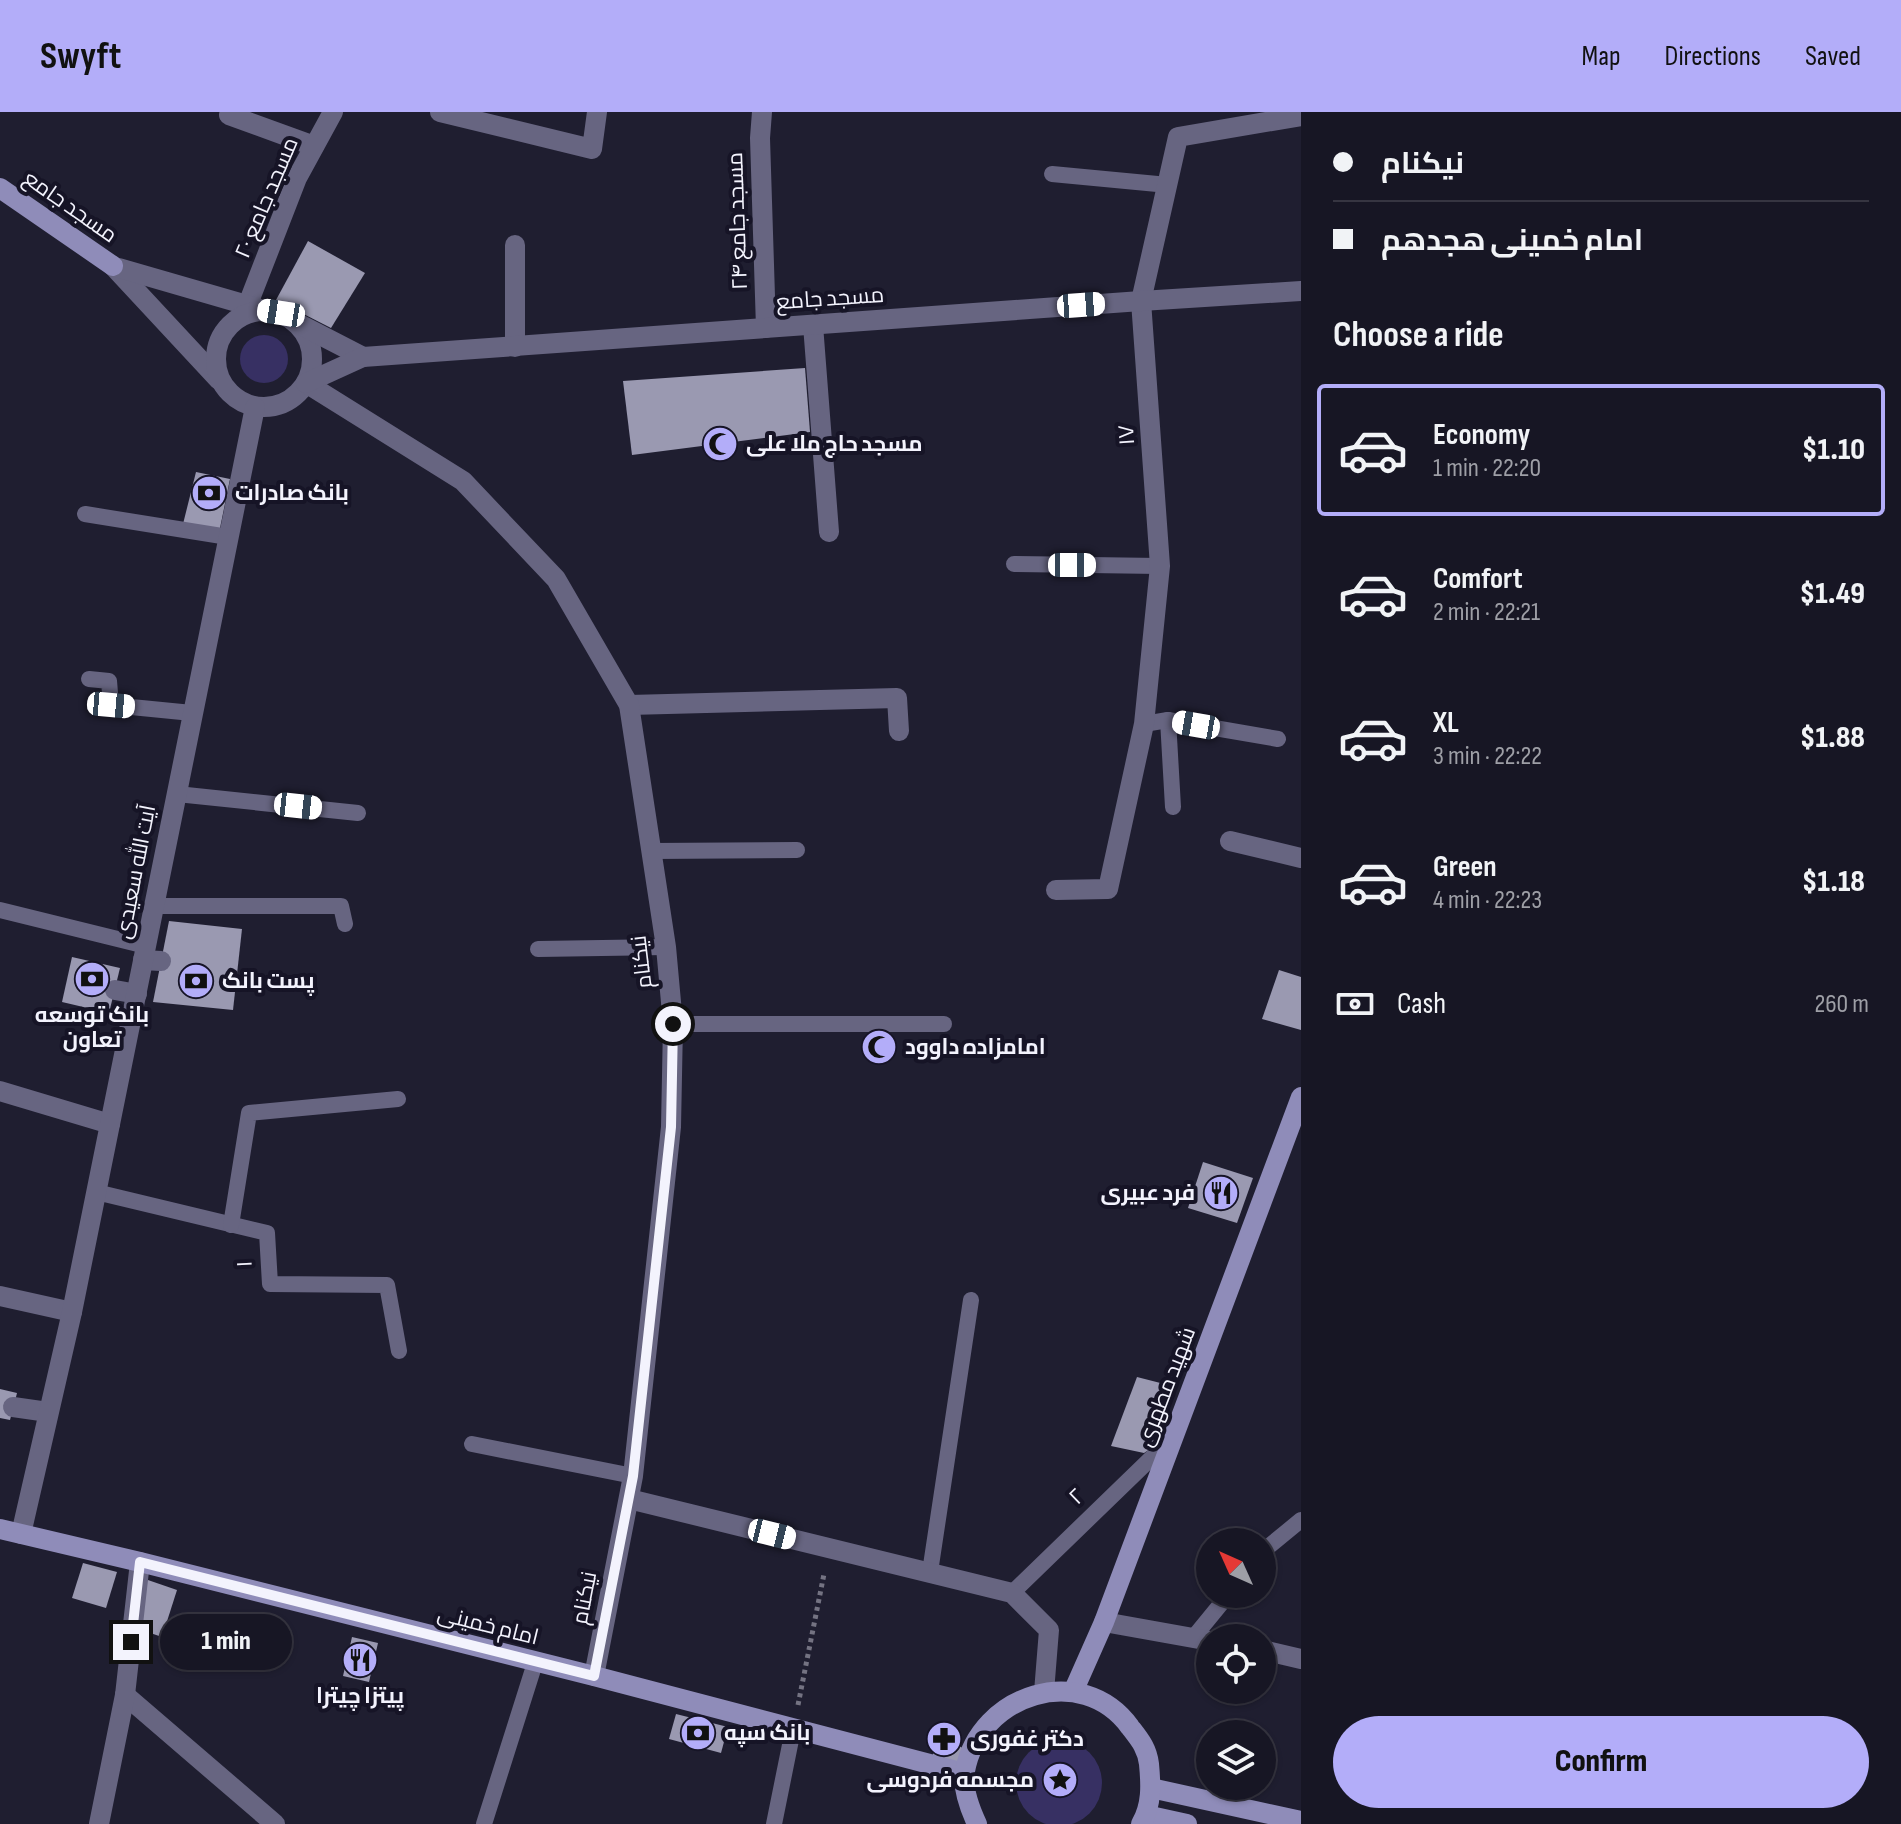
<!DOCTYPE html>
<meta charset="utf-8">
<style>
:root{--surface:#171624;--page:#201f2c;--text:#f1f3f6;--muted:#9e9fa6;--line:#363541;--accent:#b3adf9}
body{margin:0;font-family:"Sofia Sans Condensed",Cairo,sans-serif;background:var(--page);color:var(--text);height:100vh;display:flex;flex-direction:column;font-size:30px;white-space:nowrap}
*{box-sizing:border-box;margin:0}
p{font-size:26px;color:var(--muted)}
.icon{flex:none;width:44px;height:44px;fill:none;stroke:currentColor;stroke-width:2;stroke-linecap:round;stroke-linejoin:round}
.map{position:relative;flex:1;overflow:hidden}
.panel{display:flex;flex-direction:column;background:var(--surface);width:600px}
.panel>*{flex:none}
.guide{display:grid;align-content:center;height:176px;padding:0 32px;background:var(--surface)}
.needle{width:52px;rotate:315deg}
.fabs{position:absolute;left:1196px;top:1416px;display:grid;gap:16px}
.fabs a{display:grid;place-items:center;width:80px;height:80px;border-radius:50%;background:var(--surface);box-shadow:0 2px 6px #0004,0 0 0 2px var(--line);font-size:40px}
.end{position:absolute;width:36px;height:36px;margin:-18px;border:10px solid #f3f3fd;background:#111;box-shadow:0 0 0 4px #111}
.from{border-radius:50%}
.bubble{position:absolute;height:56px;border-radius:28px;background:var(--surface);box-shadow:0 2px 6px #0004,0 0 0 2px var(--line);font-size:26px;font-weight:800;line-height:56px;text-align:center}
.car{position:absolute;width:24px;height:48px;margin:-24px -12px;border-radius:10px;box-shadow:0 0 6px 2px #0007;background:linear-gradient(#fff 24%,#345 0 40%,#fff 0 76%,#345 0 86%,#fff 0)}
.guide b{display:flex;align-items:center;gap:28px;height:76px;font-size:30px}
.guide b+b{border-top:2px solid var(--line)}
.guide i{width:20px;height:20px;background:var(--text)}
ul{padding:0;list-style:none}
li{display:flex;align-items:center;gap:24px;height:132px;margin:0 16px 12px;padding:0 16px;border:4px solid transparent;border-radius:8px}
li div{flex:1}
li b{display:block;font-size:30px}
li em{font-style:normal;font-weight:800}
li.selected{border-color:var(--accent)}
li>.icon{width:72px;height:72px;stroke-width:1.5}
h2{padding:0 32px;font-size:36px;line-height:96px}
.pay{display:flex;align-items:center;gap:20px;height:88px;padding:0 32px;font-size:30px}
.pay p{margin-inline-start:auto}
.button{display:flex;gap:16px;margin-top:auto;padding:16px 32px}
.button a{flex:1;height:92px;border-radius:48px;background:var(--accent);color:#111;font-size:32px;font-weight:800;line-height:92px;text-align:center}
header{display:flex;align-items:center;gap:48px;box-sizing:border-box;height:112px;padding:0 40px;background:var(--accent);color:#111}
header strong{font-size:38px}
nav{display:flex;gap:44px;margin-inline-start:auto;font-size:28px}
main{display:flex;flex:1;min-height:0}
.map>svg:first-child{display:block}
.green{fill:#373063}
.building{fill:#9a99b1}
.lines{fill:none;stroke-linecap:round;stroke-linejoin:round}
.path{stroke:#747382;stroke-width:5;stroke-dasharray:4 4;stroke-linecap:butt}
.service{stroke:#676581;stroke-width:16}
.pedestrian{stroke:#676581;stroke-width:20}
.minor{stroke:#676581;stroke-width:20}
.tertiary{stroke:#676581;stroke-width:20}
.secondary{stroke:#8f8cb9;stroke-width:20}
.route{stroke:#f3f3fd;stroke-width:10}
.labels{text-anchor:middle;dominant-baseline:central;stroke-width:8;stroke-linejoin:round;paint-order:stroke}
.street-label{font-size:22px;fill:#f3f3fd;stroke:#161426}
.poi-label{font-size:22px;font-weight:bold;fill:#f3f3fd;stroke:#161426;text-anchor:start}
</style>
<header>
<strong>Swyft</strong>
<nav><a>Map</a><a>Directions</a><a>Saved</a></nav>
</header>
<main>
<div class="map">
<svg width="1301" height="1712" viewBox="0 0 1301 1712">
<rect width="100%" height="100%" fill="#1f1e30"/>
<g class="green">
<circle cx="264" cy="247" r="24"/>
<circle cx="1059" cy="1671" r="43"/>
</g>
<g class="building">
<path d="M 308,129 L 365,161 L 331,216 L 276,188 Z"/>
<path d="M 805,256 L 810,320 L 632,343 L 623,269 Z"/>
<path d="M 196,360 L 230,367 L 219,421 L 182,416 Z"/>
<path d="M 169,809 L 242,817 L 233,898 L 153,890 Z"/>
<path d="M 72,845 L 120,856 L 109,901 L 62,890 Z"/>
<path d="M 1279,858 L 1301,865 L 1301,918 L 1262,907 Z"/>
<path d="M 1203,1050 L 1253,1066 L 1237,1111 L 1188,1096 Z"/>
<path d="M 1137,1265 L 1176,1275 L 1153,1335 L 1144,1341 L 1111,1334 Z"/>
<path d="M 0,1277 L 17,1281 L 10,1308 L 0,1306 Z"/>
<path d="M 83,1451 L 117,1460 L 106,1496 L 72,1486 Z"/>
<path d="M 145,1467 L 177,1478 L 162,1525 L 130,1514 Z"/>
<path d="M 352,1525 L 378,1531 L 369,1570 L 343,1564 Z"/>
<path d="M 676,1602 L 728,1615 L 721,1641 L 669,1627 Z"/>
<path d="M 937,1616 L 966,1639 L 962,1656 L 932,1648 Z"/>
</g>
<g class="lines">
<path class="path" d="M 798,1593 L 824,1462"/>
<g class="service">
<path d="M 1052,62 L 1168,73"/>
<path d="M 85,402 L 228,425"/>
<path d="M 1014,452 L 1160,454"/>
<path d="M 89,567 L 109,569 L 111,593 L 192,601"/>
<path d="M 1168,608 L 1173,695"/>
<path d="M 1144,612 L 1168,608 L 1278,627"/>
<path d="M 177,682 L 358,701"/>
<path d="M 652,739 L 797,738"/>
<path d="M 154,794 L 341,794 L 345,812"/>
<path d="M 0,798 L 146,834"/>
<path d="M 538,837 L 666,835"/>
<path d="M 673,912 L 944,912"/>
<path d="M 96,1080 L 267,1121 L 270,1172 L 387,1173 L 399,1239"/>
<path d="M 231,1113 L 249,1001 L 398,987"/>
<path d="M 472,1332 L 633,1364"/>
<path d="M 1262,1440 L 1301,1408"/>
<path d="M 930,1460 L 971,1188"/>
<path d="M 1012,1481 L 1173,1325"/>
<path d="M 1193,1526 L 1229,1482"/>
<path d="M 484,1712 L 535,1551"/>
<path d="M 774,1712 L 793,1618"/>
</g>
<path class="pedestrian" d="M 0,1184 L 72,1200"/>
<g class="minor">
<path d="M 440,0 L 592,37 L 597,0"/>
<path d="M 762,0 L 760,26 L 766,216"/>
<path d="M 229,3 L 314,34"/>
<path d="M 248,192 L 297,66 L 333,0"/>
<path d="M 813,213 L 829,420"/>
<path d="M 515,235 L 515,133"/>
<path d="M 629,593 L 897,586 L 899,619"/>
<path d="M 1230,729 L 1301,746"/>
<path d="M 1056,778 L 1108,777 L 1144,612 L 1160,454 L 1141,189 L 1178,25 L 1301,4"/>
<path d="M 143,848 L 161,849"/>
<path d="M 115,878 L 137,882"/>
<path d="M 0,979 L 110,1012"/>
<path d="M 13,1295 L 48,1300"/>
<path d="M 629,1387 L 1012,1481 L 1049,1518 L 1044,1580"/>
<path d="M 125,1583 L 275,1712"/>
<path d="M 99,1712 L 125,1583 L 140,1450"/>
</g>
<g class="tertiary">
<path d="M 113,154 L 219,268"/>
<path d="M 119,156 L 264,198"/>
<circle cx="264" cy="247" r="48"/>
<path d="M 299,212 L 363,245"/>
<path d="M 306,271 L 463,369 L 556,467 L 629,593 L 666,835 L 673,912 L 671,1015 L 633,1364 L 594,1564"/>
<path d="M 306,271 L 363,245 L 1141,189 L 1301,179"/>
<path d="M 21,1422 L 72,1200 L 255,295"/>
<path d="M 1104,1510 L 1210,1529"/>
<path d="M 1262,1538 L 1301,1547"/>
</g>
<g class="secondary">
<path d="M 0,76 L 113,154"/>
<path d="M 0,1417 L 140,1450 L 594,1564 L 964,1661"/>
<path d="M 1073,1580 L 1104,1510 L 1301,985"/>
<path d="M 1151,1676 L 1301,1709"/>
<path d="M 1146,1703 L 1187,1712"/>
<path d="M 977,1712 C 970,1697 962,1675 965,1659 C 979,1582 1082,1549 1130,1615 C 1140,1628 1147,1636 1149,1652 C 1151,1673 1152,1693 1141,1712"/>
</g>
</g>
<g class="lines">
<path class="route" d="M 131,1530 L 140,1450 L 594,1564 L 633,1364 L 671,1015 L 673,912"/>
</g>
<defs>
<symbol id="mosque-disc" viewBox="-11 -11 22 22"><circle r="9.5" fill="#b3adf9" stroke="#161426"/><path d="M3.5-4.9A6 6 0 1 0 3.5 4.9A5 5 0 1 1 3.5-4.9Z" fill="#111"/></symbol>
<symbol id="bank-disc" viewBox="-11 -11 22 22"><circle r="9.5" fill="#b3adf9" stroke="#161426"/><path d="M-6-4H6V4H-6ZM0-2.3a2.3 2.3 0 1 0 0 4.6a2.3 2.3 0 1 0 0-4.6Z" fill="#111"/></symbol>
<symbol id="restaurant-disc" viewBox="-11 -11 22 22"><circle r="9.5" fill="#b3adf9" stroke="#161426"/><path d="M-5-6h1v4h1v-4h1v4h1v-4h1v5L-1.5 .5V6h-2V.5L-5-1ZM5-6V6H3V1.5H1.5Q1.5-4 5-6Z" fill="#111"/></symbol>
<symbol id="pharmacy-disc" viewBox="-11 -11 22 22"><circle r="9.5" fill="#b3adf9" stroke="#161426"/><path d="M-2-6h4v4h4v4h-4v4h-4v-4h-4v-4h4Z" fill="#111"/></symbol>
<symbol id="sight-disc" viewBox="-11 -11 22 22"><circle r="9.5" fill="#b3adf9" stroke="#161426"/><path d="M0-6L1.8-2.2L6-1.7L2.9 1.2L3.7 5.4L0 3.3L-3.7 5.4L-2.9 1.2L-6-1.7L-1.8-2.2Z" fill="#111"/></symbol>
</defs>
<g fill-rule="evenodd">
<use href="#mosque-disc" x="700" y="312" width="40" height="40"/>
<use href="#bank-disc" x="189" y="361" width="40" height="40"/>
<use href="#bank-disc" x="72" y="847" width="40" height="40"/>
<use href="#bank-disc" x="176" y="849" width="40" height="40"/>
<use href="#mosque-disc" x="859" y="915" width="40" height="40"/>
<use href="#restaurant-disc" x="1201" y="1061" width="40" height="40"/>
<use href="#restaurant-disc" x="340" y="1528" width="40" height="40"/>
<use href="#bank-disc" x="678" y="1601" width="40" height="40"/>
<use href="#pharmacy-disc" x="924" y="1607" width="40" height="40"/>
<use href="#sight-disc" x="1040" y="1648" width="40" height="40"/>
</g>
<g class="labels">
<g class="street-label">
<text transform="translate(267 86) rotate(-67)">۲۰ مسجد جامع</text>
<text transform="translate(70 95) rotate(35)">مسجد جامع</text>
<text transform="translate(738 109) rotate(-92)">۲۴ مسجد جامع</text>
<text transform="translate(830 187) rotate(-4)">مسجد جامع</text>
<text transform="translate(1127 323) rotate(-94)">۱۷</text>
<text transform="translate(136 760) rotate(-79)">آیت الله سعیدی</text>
<text transform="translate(642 850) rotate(-97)">نیکنام</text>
<text transform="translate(245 1152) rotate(-93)">۱</text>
<text transform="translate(1167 1275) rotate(-69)">شهید مطهری</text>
<text transform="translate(1077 1385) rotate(-44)">۲</text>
<text transform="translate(585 1486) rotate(-79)">نیکنام</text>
<text transform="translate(488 1514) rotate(14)">امام خمینی</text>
</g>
<g class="poi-label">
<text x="746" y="332">مسجد حاج ملا علی</text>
<text x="235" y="381">بانک صادرات</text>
<text x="222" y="869">پست بانک</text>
<text x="92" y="903" text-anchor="middle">بانک توسعه<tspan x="92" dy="25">تعاون</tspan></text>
<text x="905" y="935">امامزاده داوود</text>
<text x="1195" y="1081" text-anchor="end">فرد عبیری</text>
<text x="360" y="1584" text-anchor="middle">پیتزا چیترا</text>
<text x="724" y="1621">بانک سپه</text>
<text x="970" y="1627">دکتر غفوری</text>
<text x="1034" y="1668" text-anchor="end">مجسمه فردوسی</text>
</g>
</g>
</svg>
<div class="fabs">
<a><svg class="needle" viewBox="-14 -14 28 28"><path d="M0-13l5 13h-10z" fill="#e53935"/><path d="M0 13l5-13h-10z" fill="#9e9fa6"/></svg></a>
<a><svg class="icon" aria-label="locate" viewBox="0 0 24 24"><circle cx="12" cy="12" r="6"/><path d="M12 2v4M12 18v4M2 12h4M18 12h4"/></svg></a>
<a><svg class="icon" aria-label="layers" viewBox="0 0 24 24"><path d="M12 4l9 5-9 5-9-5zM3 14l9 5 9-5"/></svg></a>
</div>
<i class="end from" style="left:673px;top:912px"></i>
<i class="end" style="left:131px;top:1530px"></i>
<div class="bubble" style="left:160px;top:1502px;width:132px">1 min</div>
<i class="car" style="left:1081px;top:193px;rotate:86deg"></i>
<i class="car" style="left:281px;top:201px;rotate:279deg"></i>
<i class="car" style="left:1072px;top:453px;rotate:90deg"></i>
<i class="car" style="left:111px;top:593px;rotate:95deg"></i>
<i class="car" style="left:1196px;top:613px;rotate:280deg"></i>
<i class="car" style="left:298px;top:694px;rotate:96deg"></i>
<i class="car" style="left:772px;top:1422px;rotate:104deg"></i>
</div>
<section class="panel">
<div class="guide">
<b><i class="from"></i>نیکنام</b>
<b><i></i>امام خمینی هجدهم</b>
</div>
<h2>Choose a ride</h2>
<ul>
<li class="selected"><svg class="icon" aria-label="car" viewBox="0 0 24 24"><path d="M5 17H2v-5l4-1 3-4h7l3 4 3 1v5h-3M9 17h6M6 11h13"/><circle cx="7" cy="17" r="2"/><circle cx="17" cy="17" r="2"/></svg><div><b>Economy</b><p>1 min · 22:20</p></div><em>$1.10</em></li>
<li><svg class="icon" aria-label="car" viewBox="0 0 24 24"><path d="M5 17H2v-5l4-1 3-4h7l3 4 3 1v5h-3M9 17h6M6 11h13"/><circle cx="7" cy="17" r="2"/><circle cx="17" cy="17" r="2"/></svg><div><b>Comfort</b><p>2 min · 22:21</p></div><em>$1.49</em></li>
<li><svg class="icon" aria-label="car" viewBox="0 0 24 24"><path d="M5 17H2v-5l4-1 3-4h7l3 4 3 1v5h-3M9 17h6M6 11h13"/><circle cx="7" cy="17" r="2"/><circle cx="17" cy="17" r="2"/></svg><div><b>XL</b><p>3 min · 22:22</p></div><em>$1.88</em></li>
<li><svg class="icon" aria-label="car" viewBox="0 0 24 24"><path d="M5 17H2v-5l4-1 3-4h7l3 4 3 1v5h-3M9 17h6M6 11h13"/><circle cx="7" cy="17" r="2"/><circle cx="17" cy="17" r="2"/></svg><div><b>Green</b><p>4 min · 22:23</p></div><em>$1.18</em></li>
</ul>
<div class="pay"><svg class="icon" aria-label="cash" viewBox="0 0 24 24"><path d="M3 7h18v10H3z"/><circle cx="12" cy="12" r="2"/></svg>Cash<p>260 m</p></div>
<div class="button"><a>Confirm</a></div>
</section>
</main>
